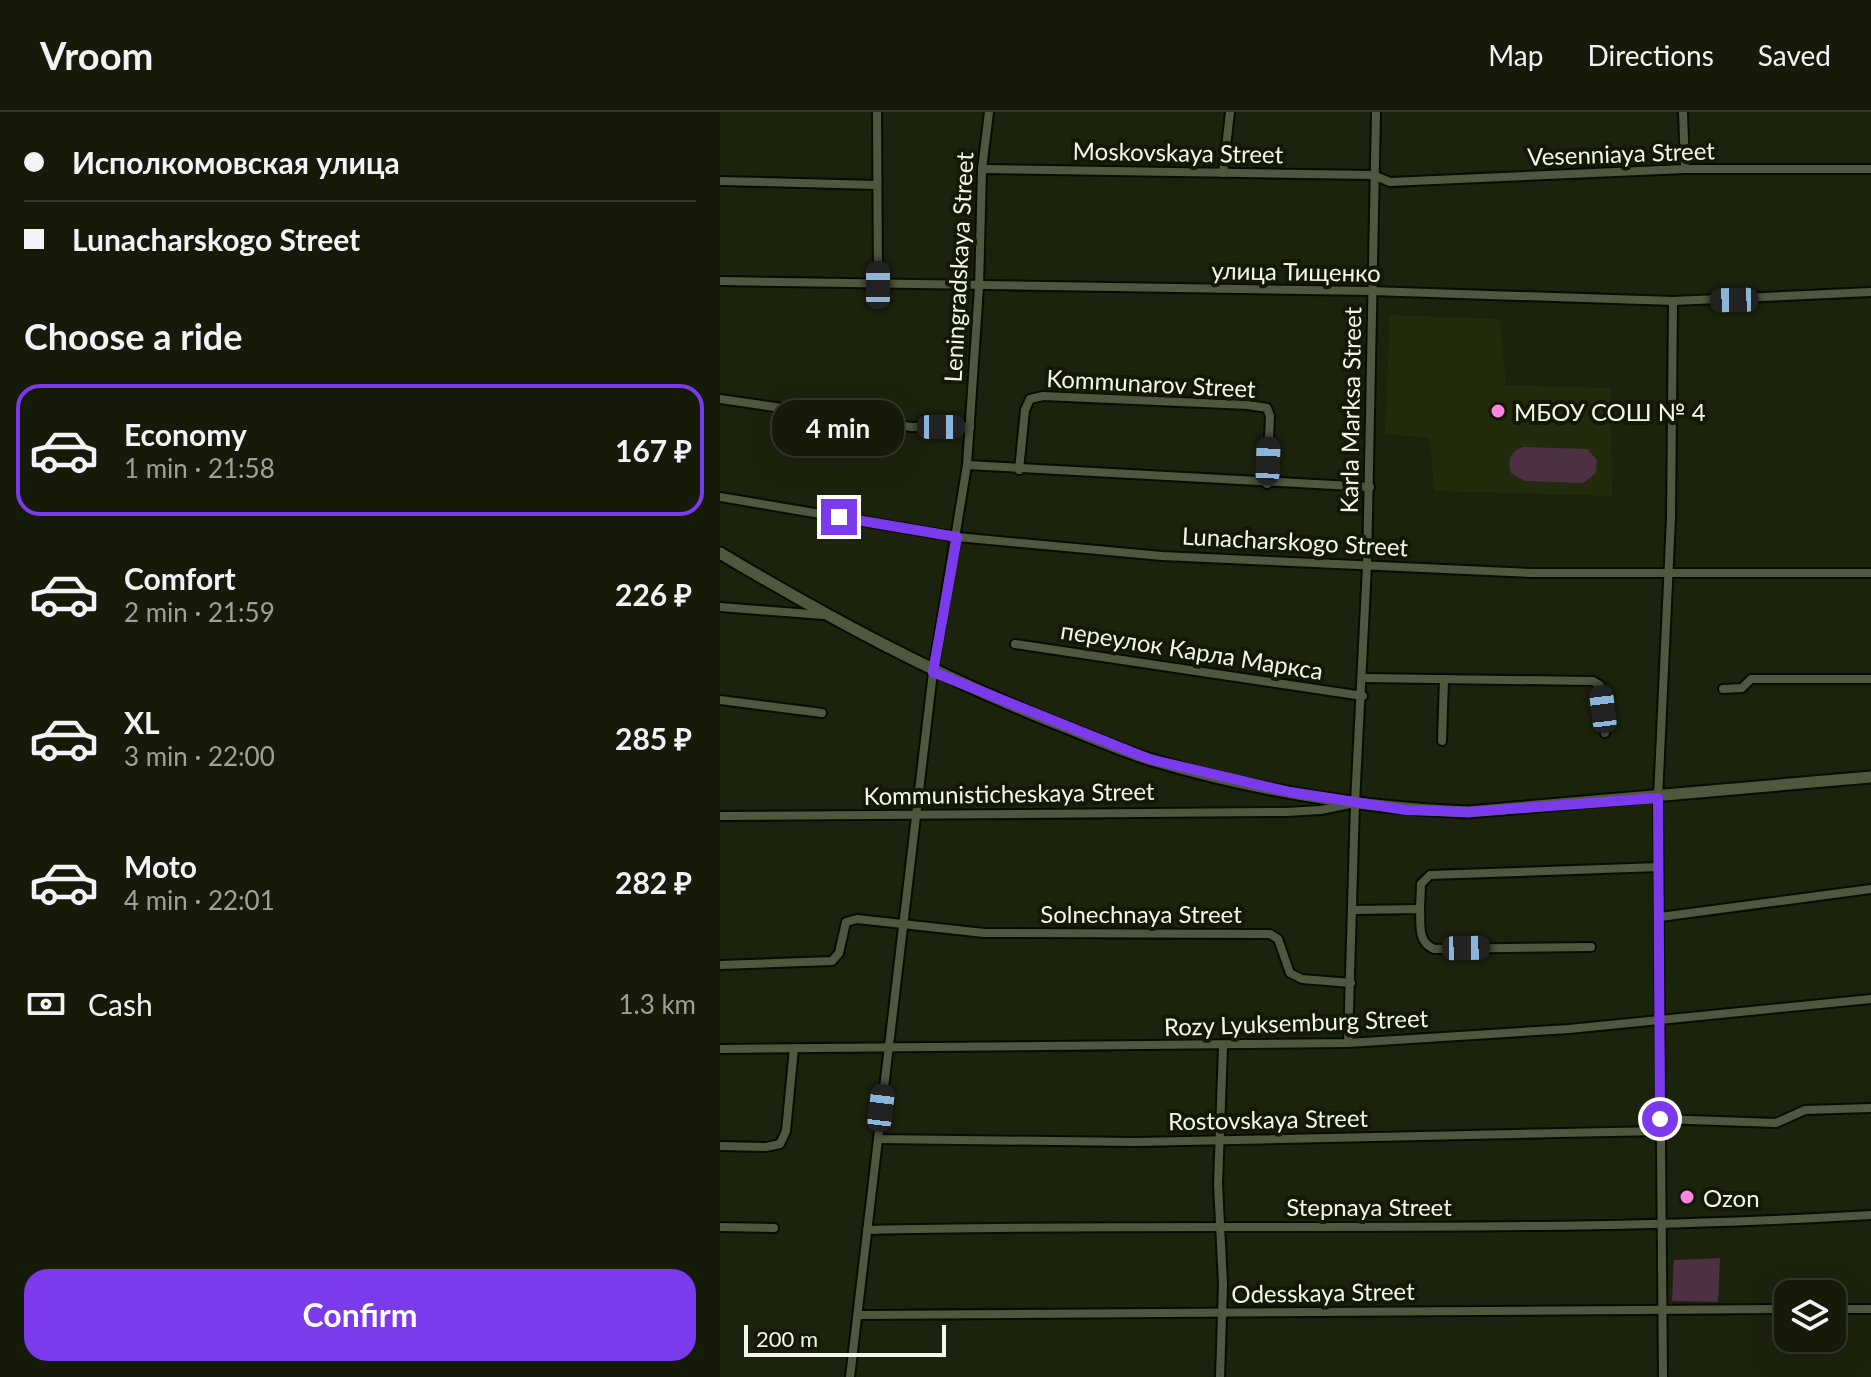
<!DOCTYPE html>
<meta charset="utf-8">
<style>
:root{--surface:#151a09;--page:#222717;--text:#f1f3f6;--muted:#9da19c;--line:#34382a;--accent:#7c3aed}
body{margin:0;font-family:Lato,sans-serif;background:var(--page);color:var(--text);height:100vh;display:flex;flex-direction:column;font-size:30px;white-space:nowrap}
*{box-sizing:border-box;margin:0}
p{font-size:26px;color:var(--muted)}
.icon{flex:none;width:44px;height:44px;fill:none;stroke:currentColor;stroke-width:2;stroke-linecap:round;stroke-linejoin:round}
.map{position:relative;flex:1;overflow:hidden}
.details{display:flex;flex-direction:column;background:var(--surface);width:720px}
.details>*{flex:none}
.hud{display:grid;align-content:center;height:176px;padding:0 24px;background:var(--surface)}
.buttons{position:absolute;left:1054px;top:1168px;display:grid;gap:16px}
.buttons a{display:grid;place-items:center;width:72px;height:72px;border-radius:16px;background:var(--surface);box-shadow:0 8px 32px #0002,0 0 0 2px var(--line);font-size:40px}
.scale{position:absolute;left:24px;bottom:20px;width:202px;box-sizing:border-box;padding-left:8px;border:4px solid #f2f7e8;border-top:0;font-size:22px;line-height:28px;white-space:nowrap;color:#f2f7e8;-webkit-text-stroke:6px #131904;paint-order:stroke}
.end{position:absolute;width:36px;height:36px;margin:-18px;border:10px solid #7c3aed;background:#fff;box-shadow:0 0 0 4px #fff}
.from{border-radius:50%}
.bubble{position:absolute;height:56px;border-radius:24px;background:var(--surface);box-shadow:0 8px 32px #0002,0 0 0 2px var(--line);font-size:26px;font-weight:700;line-height:56px;text-align:center}
.car{position:absolute;width:24px;height:48px;margin:-24px -12px;border-radius:10px;box-shadow:0 0 6px 2px #0007;background:linear-gradient(#222 24%,#8ab4d8 0 40%,#222 0 76%,#8ab4d8 0 86%,#222 0)}
.hud b{display:flex;align-items:center;gap:28px;height:76px;font-size:30px}
.hud b+b{border-top:2px solid var(--line)}
.hud i{width:20px;height:20px;background:var(--text)}
ul{padding:0;list-style:none}
li{display:flex;align-items:center;gap:24px;height:132px;margin:0 16px 12px;padding:0 8px;border:4px solid transparent;border-radius:24px}
li div{flex:1}
li b{display:block;font-size:30px}
li em{font-style:normal;font-weight:700}
li.on{border-color:var(--accent)}
li>.icon{width:72px;height:72px;stroke-width:1.5}
h2{padding:0 24px;font-size:36px;line-height:96px}
.pay{display:flex;align-items:center;gap:20px;height:88px;padding:0 24px;font-size:30px}
.pay p{margin-inline-start:auto}
.action{display:flex;gap:16px;margin-top:auto;padding:16px 24px}
.action a{flex:1;height:92px;border-radius:24px;background:var(--accent);color:#fff;font-size:32px;font-weight:700;line-height:92px;text-align:center}
header{display:flex;align-items:center;gap:48px;box-sizing:border-box;height:112px;padding:0 40px;background:var(--surface);border-bottom:2px solid var(--line)}
header strong{font-size:38px}
nav{display:flex;gap:44px;margin-inline-start:auto;font-size:28px}
main{display:flex;flex:1;min-height:0}
.map>svg:first-child{display:block}
.built{fill:#232b0d}
.green{fill:#4d3044}
.lines{fill:none;stroke-linecap:round;stroke-linejoin:round}
.street-casing{stroke:#070c00;stroke-width:12}
.secondary-casing{stroke:#070c00;stroke-width:15}
.street{stroke:#4f573e;stroke-width:8}
.secondary{stroke:#4f573e;stroke-width:11}
.route{stroke:#7c3aed;stroke-width:10}
.poi-dot{fill:#ff85df;stroke:#131904;stroke-width:3}
.labels{text-anchor:middle;dominant-baseline:central;stroke-width:8;stroke-linejoin:round;paint-order:stroke}
.street-label{font-size:24px;fill:#f2f7e8;stroke:#131904}
.poi-label{font-size:24px;fill:#f2f7e8;stroke:#131904;text-anchor:start}
</style>
<header>
<strong>Vroom</strong>
<nav><a>Map</a><a>Directions</a><a>Saved</a></nav>
</header>
<main>
<section class="details">
<div class="hud">
<b><i class="from"></i>Исполкомовская улица</b>
<b><i></i>Lunacharskogo Street</b>
</div>
<h2>Choose a ride</h2>
<ul>
<li class="on"><svg class="icon" aria-label="car" viewBox="0 0 24 24"><path d="M5 17H2v-5l4-1 3-4h7l3 4 3 1v5h-3M9 17h6M6 11h13"/><circle cx="7" cy="17" r="2"/><circle cx="17" cy="17" r="2"/></svg><div><b>Economy</b><p>1 min · 21:58</p></div><em>167 ₽</em></li>
<li><svg class="icon" aria-label="car" viewBox="0 0 24 24"><path d="M5 17H2v-5l4-1 3-4h7l3 4 3 1v5h-3M9 17h6M6 11h13"/><circle cx="7" cy="17" r="2"/><circle cx="17" cy="17" r="2"/></svg><div><b>Comfort</b><p>2 min · 21:59</p></div><em>226 ₽</em></li>
<li><svg class="icon" aria-label="car" viewBox="0 0 24 24"><path d="M5 17H2v-5l4-1 3-4h7l3 4 3 1v5h-3M9 17h6M6 11h13"/><circle cx="7" cy="17" r="2"/><circle cx="17" cy="17" r="2"/></svg><div><b>XL</b><p>3 min · 22:00</p></div><em>285 ₽</em></li>
<li><svg class="icon" aria-label="car" viewBox="0 0 24 24"><path d="M5 17H2v-5l4-1 3-4h7l3 4 3 1v5h-3M9 17h6M6 11h13"/><circle cx="7" cy="17" r="2"/><circle cx="17" cy="17" r="2"/></svg><div><b>Moto</b><p>4 min · 22:01</p></div><em>282 ₽</em></li>
</ul>
<div class="pay"><svg class="icon" aria-label="cash" viewBox="0 0 24 24"><path d="M3 7h18v10H3z"/><circle cx="12" cy="12" r="2"/></svg>Cash<p>1.3 km</p></div>
<div class="action"><a>Confirm</a></div>
</section>
<div class="map">
<svg width="1151" height="1265" viewBox="0 0 1151 1265">
<rect width="100%" height="100%" fill="#1c230c"/>
<path class="built" d="M 670,203 L 780,207 L 786,273 L 891,276 L 892,384 L 714,379 L 710,326 L 665,322 Z"/>
<g class="green">
<path d="M 803,335 L 867,337 L 877,348 L 876,361 L 863,371 L 805,369 L 791,361 C 787,348 791,339 803,335 Z"/>
<path d="M 1000,1146 L 998,1190 L 952,1189 L 954,1148 Z"/>
</g>
<g class="lines">
<defs>
<g id="street">
<path d="M 157,0 L 158,173"/>
<path d="M 963,0 L 965,57"/>
<path d="M 262,57 L 653,63 L 670,70 L 965,57 L 1151,57"/>
<path d="M 503,61 L 510,0"/>
<path d="M 0,69 L 157,73"/>
<path d="M 0,169 L 651,179 L 953,189 L 1151,180"/>
<path d="M 0,287 L 192,315 L 250,315"/>
<path d="M 247,353 L 650,375"/>
<path d="M 299,358 L 305,298 L 310,287 L 323,284 L 528,293 L 547,296 L 550,304 L 547,372"/>
<path d="M 0,385 L 237,425 L 442,444 L 811,461 L 1151,461"/>
<path d="M 0,495 L 103,503"/>
<path d="M 295,532 L 643,584"/>
<path d="M 643,566 L 873,569 L 880,573 L 885,621"/>
<path d="M 1003,577 L 1022,576 L 1031,567 L 1151,567"/>
<path d="M 0,588 L 102,601"/>
<path d="M 722,629 L 724,567"/>
<path d="M 0,704 L 566,700 L 601,698 L 630,692"/>
<path d="M 700,797 L 701,772 L 710,763 L 939,755"/>
<path d="M 632,798 L 700,797 C 701,813 697,830 714,837 L 871,835"/>
<path d="M 940,805 L 1151,777"/>
<path d="M 0,853 L 112,849 L 119,841 L 126,810 L 137,807 L 264,821 L 550,822 L 558,827 L 570,861 L 582,867 L 631,871"/>
<path d="M 628,931 L 635,691 L 647,454 L 656,0"/>
<path d="M 0,937 L 628,931 L 849,917 L 1151,887"/>
<path d="M 940,1007 L 1056,1011 L 1085,998 L 1151,996"/>
<path d="M 158,1027 L 416,1030 L 940,1019"/>
<path d="M 0,1034 L 46,1035 L 60,1032 L 66,1019 L 74,936"/>
<path d="M 0,1115 L 54,1116"/>
<path d="M 147,1118 C 482,1110 817,1123 1151,1103"/>
<path d="M 1112,1197 L 1151,1197"/>
<path d="M 138,1203 L 1068,1197"/>
<path d="M 130,1265 L 213,560 L 247,353 L 259,175 L 262,57 L 269,0"/>
<path d="M 500,1265 L 503,1172 L 498,1072 L 503,935"/>
<path d="M 943,1265 L 938,686 L 951,406 L 953,189"/>
</g>
<path id="secondary" d="M 0,441 C 111,507 215,563 335,611 C 367,623 399,638 432,648 C 534,678 642,696 748,700 L 1151,665"/>
</defs>
<use href="#street" class="street-casing"/>
<use href="#secondary" class="secondary-casing"/>
<use href="#street" class="street"/>
<use href="#secondary" class="secondary"/>
</g>
<g class="lines">
<path class="route" d="M 119,405 L 237,425 L 213,560 L 429,647 L 570,680 L 686,698 L 748,700 L 938,686 L 940,1007"/>
</g>
<g class="poi-dot">
<circle cx="778" cy="299" r="8"/>
<circle cx="967" cy="1085" r="8"/>
</g>
<g class="labels">
<g class="street-label">
<text transform="translate(458 40) rotate(1)">Moskovskaya Street</text>
<text transform="translate(901 41) rotate(-2)">Vesenniaya Street</text>
<text transform="translate(238 155) rotate(-87)">Leningradskaya Street</text>
<text transform="translate(576 159) rotate(1)">улица Тищенко</text>
<text transform="translate(431 271) rotate(3)">Kommunarov Street</text>
<text transform="translate(630 298) rotate(-89)">Karla Marksa Street</text>
<text transform="translate(575 429) rotate(3)">Lunacharskogo Street</text>
<text transform="translate(472 538) rotate(9)">переулок Карла Маркса</text>
<text transform="translate(289 681) rotate(-1)">Kommunisticheskaya Street</text>
<text x="421" y="801">Solnechnaya Street</text>
<text transform="translate(576 910) rotate(-2)">Rozy Lyuksemburg Street</text>
<text transform="translate(548 1007) rotate(-1)">Rostovskaya Street</text>
<text x="649" y="1094">Stepnaya Street</text>
<text transform="translate(603 1180) rotate(-1)">Odesskaya Street</text>
</g>
<g class="poi-label">
<text x="794" y="299">МБОУ СОШ № 4</text>
<text x="983" y="1085">Ozon</text>
</g>
</g>
</svg>
<div class="buttons">
<a><svg class="icon" aria-label="layers" viewBox="0 0 24 24"><path d="M12 4l9 5-9 5-9-5zM3 14l9 5 9-5"/></svg></a>
</div>
<div class="scale">200 m</div>
<i class="end from" style="left:940px;top:1007px"></i>
<i class="end" style="left:119px;top:405px"></i>
<div class="bubble" style="left:52px;top:288px;width:132px">4 min</div>
<i class="car" style="left:158px;top:173px;rotate:0deg"></i>
<i class="car" style="left:1014px;top:188px;rotate:269deg"></i>
<i class="car" style="left:221px;top:315px;rotate:90deg"></i>
<i class="car" style="left:548px;top:349px;rotate:2deg"></i>
<i class="car" style="left:883px;top:597px;rotate:353deg"></i>
<i class="car" style="left:746px;top:836px;rotate:89deg"></i>
<i class="car" style="left:161px;top:996px;rotate:7deg"></i>
</div>
</main>
